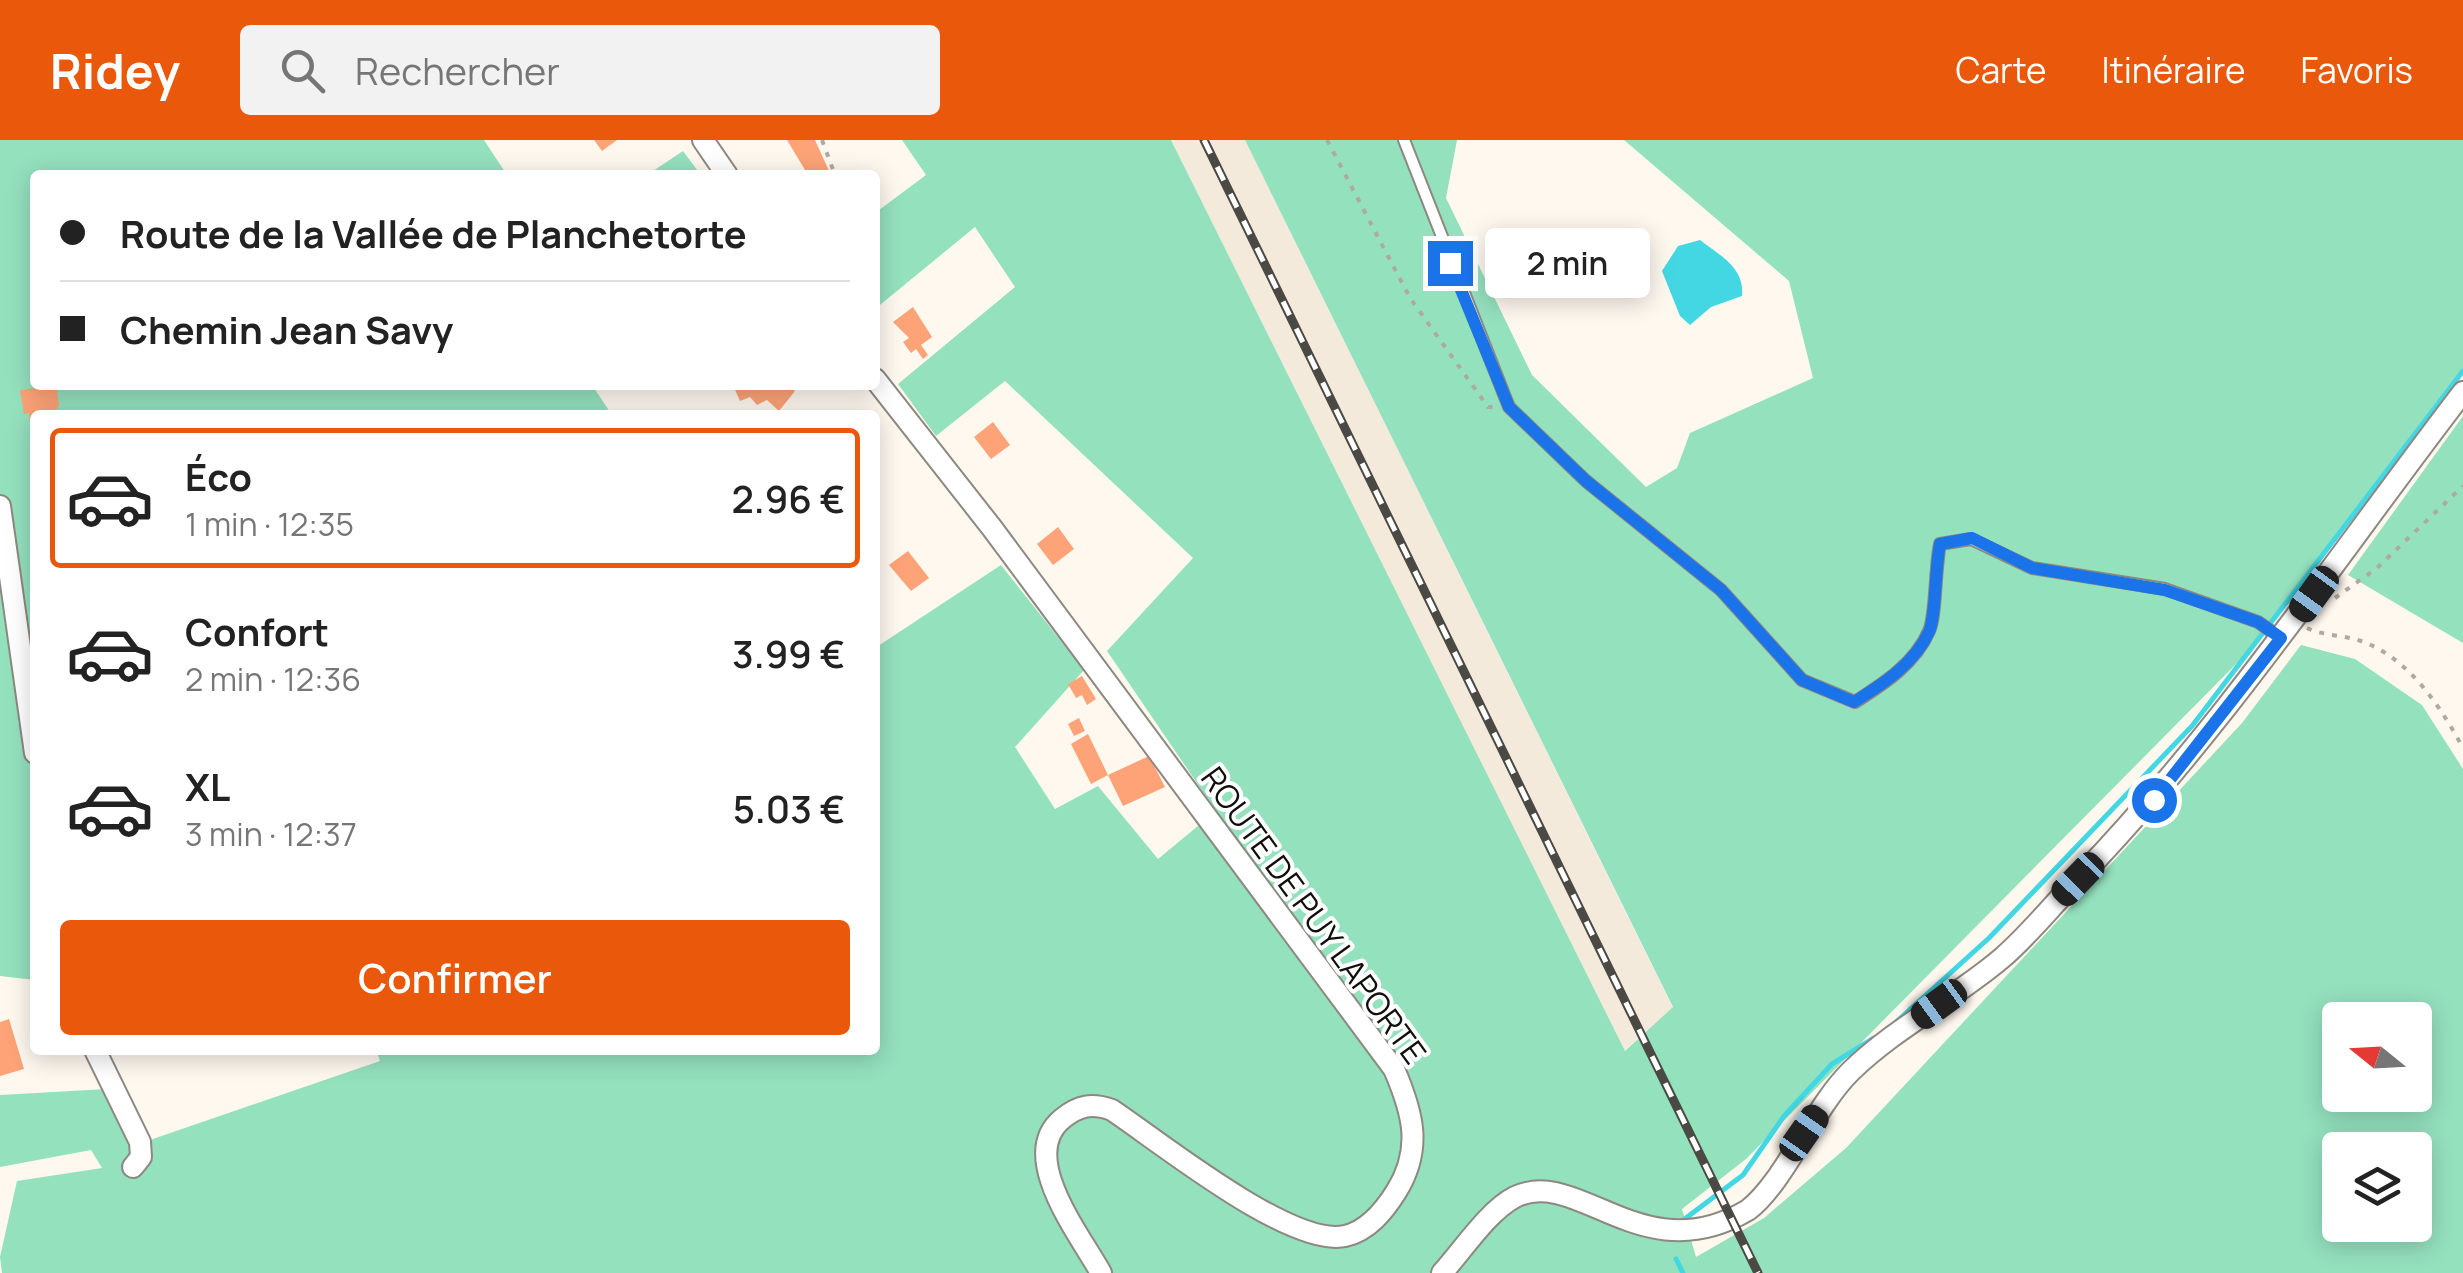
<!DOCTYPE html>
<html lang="fr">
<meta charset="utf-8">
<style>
:root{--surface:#fff;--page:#f2f2f2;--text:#222;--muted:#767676;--line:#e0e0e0;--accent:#ea580c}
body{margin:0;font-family:Manrope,sans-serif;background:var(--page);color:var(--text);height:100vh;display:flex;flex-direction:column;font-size:38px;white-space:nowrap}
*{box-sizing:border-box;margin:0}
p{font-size:32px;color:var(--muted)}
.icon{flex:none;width:55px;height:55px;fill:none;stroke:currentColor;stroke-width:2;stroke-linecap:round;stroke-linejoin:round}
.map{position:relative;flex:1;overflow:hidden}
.details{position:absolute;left:30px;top:270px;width:850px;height:645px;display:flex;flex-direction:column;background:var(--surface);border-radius:10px;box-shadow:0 5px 25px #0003}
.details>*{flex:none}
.hud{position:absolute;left:30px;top:30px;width:850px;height:220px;border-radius:10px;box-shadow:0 5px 25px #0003;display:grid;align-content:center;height:220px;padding:0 30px;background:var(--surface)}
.needle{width:65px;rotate:288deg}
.buttons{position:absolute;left:2322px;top:862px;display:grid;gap:20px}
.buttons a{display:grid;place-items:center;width:110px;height:110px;border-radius:10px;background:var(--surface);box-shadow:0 5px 25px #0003;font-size:50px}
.end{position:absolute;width:45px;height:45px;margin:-22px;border:12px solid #1a73e8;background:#fff;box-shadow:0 0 0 5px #fff}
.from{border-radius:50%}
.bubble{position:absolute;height:70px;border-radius:10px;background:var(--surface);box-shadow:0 5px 25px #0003;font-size:32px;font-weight:600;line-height:70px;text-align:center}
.car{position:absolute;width:30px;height:60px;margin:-30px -15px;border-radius:12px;box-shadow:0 0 8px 2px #0007;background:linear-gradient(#222 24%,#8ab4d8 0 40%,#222 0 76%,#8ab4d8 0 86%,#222 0)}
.hud b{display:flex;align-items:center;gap:35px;height:95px;font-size:38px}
.hud b+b{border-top:2px solid var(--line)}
.hud i{width:25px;height:25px;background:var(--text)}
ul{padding:18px 0 0;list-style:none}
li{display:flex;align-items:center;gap:30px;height:140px;margin:0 20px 15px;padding:0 10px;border:5px solid transparent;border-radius:10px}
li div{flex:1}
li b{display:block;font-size:38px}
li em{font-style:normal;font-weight:600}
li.current{border-color:var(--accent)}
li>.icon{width:90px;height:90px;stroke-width:1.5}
.cta{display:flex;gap:20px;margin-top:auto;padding:20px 30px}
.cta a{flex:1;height:115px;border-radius:10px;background:var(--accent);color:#fff;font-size:40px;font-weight:600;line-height:115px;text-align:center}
header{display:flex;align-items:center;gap:60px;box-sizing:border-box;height:140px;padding:0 50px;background:var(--accent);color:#fff}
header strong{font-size:48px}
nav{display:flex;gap:55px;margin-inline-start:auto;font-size:35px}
.search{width:700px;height:90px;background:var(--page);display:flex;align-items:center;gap:25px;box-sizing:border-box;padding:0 35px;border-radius:10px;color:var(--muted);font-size:38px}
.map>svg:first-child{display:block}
.built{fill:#f4eadb}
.green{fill:#94e1be;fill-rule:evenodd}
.water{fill:#43d7e4}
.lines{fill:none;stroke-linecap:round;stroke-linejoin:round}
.stream{stroke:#43d7e4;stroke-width:5}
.building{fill:#fda377}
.lane-casing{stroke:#8d8880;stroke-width:14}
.street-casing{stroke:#8d8880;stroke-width:24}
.path{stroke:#aeaaa3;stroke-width:4;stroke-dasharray:5 8;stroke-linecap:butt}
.lane{stroke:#fff;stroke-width:10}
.street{stroke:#fff;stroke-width:20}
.rail-casing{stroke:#4b4944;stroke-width:9}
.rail{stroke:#fff;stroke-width:5;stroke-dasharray:15;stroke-linecap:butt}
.route{stroke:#1a73e8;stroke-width:12}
.labels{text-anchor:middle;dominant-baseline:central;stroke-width:8;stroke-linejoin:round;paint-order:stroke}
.street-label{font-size:32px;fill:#0f0e0b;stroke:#fff}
</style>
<header>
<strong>Ridey</strong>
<div class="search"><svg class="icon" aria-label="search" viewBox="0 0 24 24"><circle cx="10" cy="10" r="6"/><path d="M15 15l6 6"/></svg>Rechercher</div>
<nav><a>Carte</a><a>Itinéraire</a><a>Favoris</a></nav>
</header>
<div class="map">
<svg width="2463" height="1133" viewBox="0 0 2463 1133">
<rect width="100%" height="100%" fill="#fef8ef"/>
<path class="built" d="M 1171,0 L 1245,0 L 1673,868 L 1624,911 Z"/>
<g class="green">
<path d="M 0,0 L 484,0 L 507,35 L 35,35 L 35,245 L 592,245 L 612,275 L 35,275 L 35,840 L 0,836 Z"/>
<path d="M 902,0 L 1171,0 L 1625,911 L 1673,867 L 1245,0 L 1457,0 L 1446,58 L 1532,235 L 1646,347 L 1677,328 L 1690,293 L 1813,238 L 1789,141 L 1624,0 L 2463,0 L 2463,228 L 2242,518 L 1746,1019 L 1682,1069 L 1696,1117 L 1764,1078 L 1846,1008 L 2242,583 L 2301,505 L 2355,519 L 2422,565 L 2463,629 L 2463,1133 L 2,1133 L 0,1117 L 17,1041 L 102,1028 L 91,1010 L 0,1027 L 0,955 L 124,948 L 150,1000 L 380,921 L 376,910 L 875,910 L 875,508 L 1001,425 L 1084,530 L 1015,607 L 1055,669 L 1098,646 L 1158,719 L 1216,671 L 1107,511 L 1193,418 L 1005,241 L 936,296 L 898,244 L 1015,147 L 975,87 L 875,169 L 875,73 L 926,35 ZM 2340,880 L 2415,880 L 2415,955 L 2340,955 ZM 2340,1010 L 2415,1010 L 2415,1085 L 2340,1085 Z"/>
<path d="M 683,11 L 701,35 L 647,35 Z"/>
<path d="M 2463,276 L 2463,503 L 2348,435 Z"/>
</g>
<path class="water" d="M 1700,100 C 1719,115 1745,127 1742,156 L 1711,167 L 1690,185 L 1680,176 L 1662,131 L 1678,106 Z"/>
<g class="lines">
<g class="stream">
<path d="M 1895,883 L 1989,798 L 2192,586 L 2463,231"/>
<path d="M 1682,1081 L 1743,1035 L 1784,976 L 1832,924 L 1874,898"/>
<path d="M 1676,1119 L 1683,1133"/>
</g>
</g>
<g class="building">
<path d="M 594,0 L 617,0 L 602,11 Z"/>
<path d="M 787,0 L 815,0 L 830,33 L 808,35 Z"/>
<path d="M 913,167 L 932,197 L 921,205 L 928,215 L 923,219 L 916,209 L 911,213 L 903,202 L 909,198 L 893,182 Z"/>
<path d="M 56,245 L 59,265 L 53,275 L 35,275 L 32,304 L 29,273 L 24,274 L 20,250 Z"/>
<path d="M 733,245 L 787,245 L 795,251 L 779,271 L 767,260 L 757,265 L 750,257 L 740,261 Z"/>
<path d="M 993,282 L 1010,305 L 991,319 L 974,297 Z"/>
<path d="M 1058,387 L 1074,409 L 1053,425 L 1037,404 Z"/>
<path d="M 908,411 L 929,438 L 911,451 L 889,425 Z"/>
<path d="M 1082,536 L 1096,559 L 1087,565 L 1082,555 L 1076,558 L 1068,544 Z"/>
<path d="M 1079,578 L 1085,591 L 1074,596 L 1068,584 Z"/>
<path d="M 1088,594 L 1108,635 L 1091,644 L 1071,604 Z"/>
<path d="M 1149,616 L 1165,647 L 1123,666 L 1108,635 Z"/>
<path d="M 9,879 L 24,929 L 0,936 L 0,882 Z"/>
</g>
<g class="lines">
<defs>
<path id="lane" d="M 1404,0 L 1509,267 L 1586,341 L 1721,450 L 1802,540 L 1855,562 C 1883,544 1915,524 1929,491 C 1936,477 1935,427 1940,404 L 1971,399 L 2032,428 L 2165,449 L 2258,482 L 2281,498"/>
<g id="street">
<path d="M 703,0 L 727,35"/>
<path d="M 875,239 L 992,388 L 1394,929 C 1413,973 1423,1009 1396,1052 C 1384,1071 1368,1091 1345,1096 C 1291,1108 1160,1002 1112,970 C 1092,963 1079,965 1062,979 C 1017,1016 1080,1095 1101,1133"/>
<path d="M 0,366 L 35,613"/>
<path d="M 95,910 L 140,1002 L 141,1017 L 133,1027"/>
<path d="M 1442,1133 C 1463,1110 1488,1071 1515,1057 C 1578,1026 1642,1133 1748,1070 C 1784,1043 1814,967 1851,931 C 1896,887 1954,859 2002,818 C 2030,794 2054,763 2080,737 C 2224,587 2337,416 2463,252"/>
</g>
</defs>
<use href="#lane" class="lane-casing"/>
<use href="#street" class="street-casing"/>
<g class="path">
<path d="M 822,0 L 835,35"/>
<path d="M 1327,0 L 1410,158 L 1488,267 L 1494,267"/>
<path d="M 2335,458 L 2377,428 L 2463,346"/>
<path d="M 2307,488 C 2323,496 2344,495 2361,501 C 2409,518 2440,566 2463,608"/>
</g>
<use href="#lane" class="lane"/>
<use href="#street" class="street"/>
<defs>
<path id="rail" d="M 1204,0 L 1758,1133"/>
</defs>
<use href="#rail" class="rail-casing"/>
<use href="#rail" class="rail"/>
</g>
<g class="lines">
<path class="route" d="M 1450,123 L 1509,267 L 1586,341 L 1721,450 L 1802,540 L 1854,562 C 1883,544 1914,524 1929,492 C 1936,477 1935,427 1940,404 L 1972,398 L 2032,428 L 2165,450 L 2258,482 L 2281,498 L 2154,660"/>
</g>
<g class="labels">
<g class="street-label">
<text transform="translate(1314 775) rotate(54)">ROUTE DE PUY LAPORTE</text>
</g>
</g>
</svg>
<div class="buttons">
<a><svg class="needle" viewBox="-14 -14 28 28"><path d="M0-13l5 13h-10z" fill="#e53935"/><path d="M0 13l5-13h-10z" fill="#767676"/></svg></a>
<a><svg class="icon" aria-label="layers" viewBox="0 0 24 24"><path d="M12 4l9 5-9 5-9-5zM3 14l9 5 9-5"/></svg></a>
</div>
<i class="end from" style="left:2154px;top:660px"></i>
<i class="end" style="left:1450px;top:123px"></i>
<div class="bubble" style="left:1485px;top:88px;width:165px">2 min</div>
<i class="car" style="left:2314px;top:454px;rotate:216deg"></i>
<i class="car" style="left:2078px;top:739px;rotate:224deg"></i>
<i class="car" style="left:1939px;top:864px;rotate:234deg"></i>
<i class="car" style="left:1804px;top:993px;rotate:35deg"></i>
<div class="hud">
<b><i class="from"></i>Route de la Vallée de Planchetorte</b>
<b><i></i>Chemin Jean Savy</b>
</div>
<section class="details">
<ul>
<li class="current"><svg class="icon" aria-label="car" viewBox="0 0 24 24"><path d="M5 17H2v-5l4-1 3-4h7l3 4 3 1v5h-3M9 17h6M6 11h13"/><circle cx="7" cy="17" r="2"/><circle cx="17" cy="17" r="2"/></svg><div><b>Éco</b><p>1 min · 12:35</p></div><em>2.96 €</em></li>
<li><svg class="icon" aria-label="car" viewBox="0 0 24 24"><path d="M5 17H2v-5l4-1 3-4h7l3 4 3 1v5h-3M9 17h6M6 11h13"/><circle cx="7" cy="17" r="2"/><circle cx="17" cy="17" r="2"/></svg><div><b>Confort</b><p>2 min · 12:36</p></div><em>3.99 €</em></li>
<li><svg class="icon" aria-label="car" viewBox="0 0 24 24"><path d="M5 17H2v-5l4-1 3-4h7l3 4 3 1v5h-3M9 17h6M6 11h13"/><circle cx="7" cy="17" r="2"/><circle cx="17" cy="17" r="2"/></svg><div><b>XL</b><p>3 min · 12:37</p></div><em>5.03 €</em></li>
</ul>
<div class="cta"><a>Confirmer</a></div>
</section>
</div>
